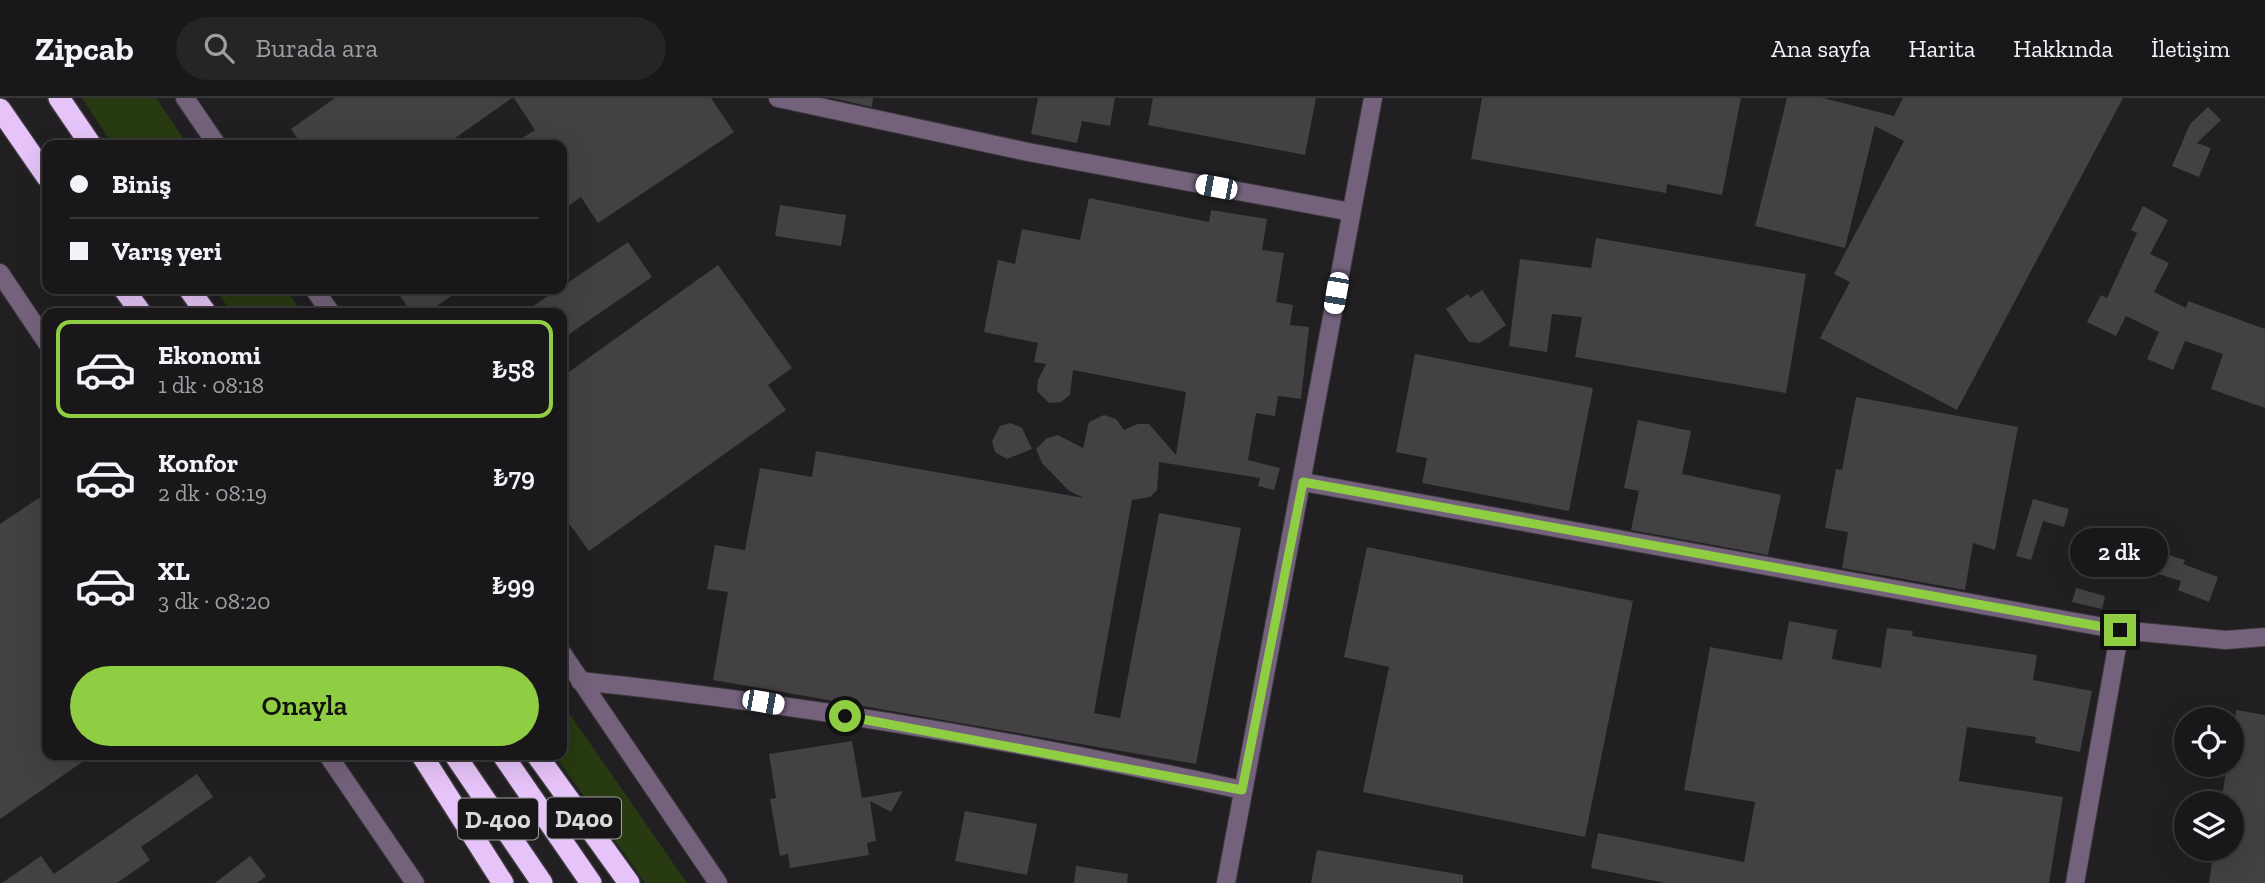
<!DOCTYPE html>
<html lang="tr">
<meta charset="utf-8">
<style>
:root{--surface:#19171a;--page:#262427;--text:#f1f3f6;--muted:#9f9fa2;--line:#373639;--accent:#8fcd42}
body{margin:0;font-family:"Zilla Slab",serif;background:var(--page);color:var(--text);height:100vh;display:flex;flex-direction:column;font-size:26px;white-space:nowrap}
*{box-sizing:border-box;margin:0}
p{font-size:23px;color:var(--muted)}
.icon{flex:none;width:38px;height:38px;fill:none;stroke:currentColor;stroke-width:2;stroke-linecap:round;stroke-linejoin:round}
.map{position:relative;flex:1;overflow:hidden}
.sheet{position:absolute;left:42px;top:210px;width:525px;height:452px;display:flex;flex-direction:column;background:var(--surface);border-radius:14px;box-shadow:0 7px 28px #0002,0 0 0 2px var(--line)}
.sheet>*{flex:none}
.hud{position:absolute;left:42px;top:42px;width:525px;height:154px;border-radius:14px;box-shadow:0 7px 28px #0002,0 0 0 2px var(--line);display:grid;align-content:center;height:154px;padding:0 28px;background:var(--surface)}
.fabs{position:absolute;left:2174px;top:609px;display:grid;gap:14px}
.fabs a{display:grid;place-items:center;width:70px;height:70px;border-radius:50%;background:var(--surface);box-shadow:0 7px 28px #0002,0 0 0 2px var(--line);font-size:35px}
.end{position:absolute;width:32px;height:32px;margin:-16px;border:9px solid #8fcd42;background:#111;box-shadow:0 0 0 4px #111}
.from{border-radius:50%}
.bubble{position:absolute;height:49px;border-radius:24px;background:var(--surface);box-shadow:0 7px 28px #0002,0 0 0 2px var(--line);font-size:23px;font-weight:600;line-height:49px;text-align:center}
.car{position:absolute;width:21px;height:42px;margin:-21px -10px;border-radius:9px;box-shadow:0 0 5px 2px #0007;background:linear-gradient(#fff 24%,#345 0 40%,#fff 0 76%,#345 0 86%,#fff 0)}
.hud b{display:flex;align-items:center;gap:24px;height:66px;font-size:26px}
.hud b+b{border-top:2px solid var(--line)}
.hud i{width:18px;height:18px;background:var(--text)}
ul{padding:12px 0 0;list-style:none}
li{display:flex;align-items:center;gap:21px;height:98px;margin:0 14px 10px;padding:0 14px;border:4px solid transparent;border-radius:14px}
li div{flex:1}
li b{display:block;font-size:26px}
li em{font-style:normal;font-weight:600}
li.on{border-color:var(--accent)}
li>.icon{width:63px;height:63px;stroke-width:1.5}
.button{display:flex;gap:14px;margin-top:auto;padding:14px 28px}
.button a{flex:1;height:80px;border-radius:42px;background:var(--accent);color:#111;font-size:28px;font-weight:600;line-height:80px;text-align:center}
header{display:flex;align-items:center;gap:42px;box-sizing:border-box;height:98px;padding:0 35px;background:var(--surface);border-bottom:2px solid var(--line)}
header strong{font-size:33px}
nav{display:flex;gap:38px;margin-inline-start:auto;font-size:24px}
.search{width:490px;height:63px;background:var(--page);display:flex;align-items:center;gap:18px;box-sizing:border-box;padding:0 24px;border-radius:38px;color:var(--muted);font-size:26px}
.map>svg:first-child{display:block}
.green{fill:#273a11}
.building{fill:#434144}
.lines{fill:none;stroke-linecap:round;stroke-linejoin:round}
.minor-casing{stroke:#3b393c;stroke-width:20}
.highway-casing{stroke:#3b393c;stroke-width:24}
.minor{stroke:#74627c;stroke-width:18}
.highway{stroke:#e6c3f8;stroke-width:21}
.route{stroke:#8fcd42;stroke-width:9}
.labels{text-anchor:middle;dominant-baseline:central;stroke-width:5;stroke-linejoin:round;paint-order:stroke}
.shield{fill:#181619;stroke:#a09fa2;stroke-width:2}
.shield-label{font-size:24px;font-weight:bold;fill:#dbdadc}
</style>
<header>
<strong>Zipcab</strong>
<div class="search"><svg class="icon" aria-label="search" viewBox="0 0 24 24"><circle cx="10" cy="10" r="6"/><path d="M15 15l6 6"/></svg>Burada ara</div>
<nav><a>Ana sayfa</a><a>Harita</a><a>Hakkında</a><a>İletişim</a></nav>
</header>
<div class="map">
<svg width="2265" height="785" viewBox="0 0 2265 785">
<rect width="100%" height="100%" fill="#211f22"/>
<g class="green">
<path d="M 82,0 L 156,0 L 188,47 L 113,47 Z"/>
<path d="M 215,191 L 286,191 L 302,215 L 232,215 Z"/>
<path d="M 562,605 L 687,785 L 645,785 L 554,656 L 562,656 Z"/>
</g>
<g class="building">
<path d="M 335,0 L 512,0 L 445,47 L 302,47 L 291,31 Z"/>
<path d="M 514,0 L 711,0 L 734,34 L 598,125 L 581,99 L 562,112 L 562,47 L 512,47 L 535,32 Z"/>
<path d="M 832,0 L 873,0 L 872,9 Z"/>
<path d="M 1038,0 L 1115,0 L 1110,28 L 1082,23 L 1077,45 L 1031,36 Z"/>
<path d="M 1153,0 L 1316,0 L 1305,57 L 1148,27 Z"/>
<path d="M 1482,0 L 1741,0 L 1722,97 L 1667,86 L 1666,95 L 1471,61 Z"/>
<path d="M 1787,0 L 1823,0 L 1894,18 L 1903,0 L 2123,0 L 1957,312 L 1820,240 L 1850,184 L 1834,176 L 1904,43 L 1875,28 L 1845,150 L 1755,128 Z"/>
<path d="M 2208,9 L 2221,22 L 2197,45 L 2211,50 L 2199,79 L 2172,68 L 2190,26 Z"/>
<path d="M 1089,100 L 1209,124 L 1211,112 L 1267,121 L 1262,152 L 1284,155 L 1276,204 L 1293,207 L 1290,227 L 1309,229 L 1301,301 L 1278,298 L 1275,318 L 1256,315 L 1248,362 L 1280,370 L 1274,392 L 1258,388 L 1260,380 L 1159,364 L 1157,392 L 1150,399 L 1132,402 L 1094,615 L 1120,620 L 1159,415 L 1241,430 L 1196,666 L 713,582 L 728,494 L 707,491 L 715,447 L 745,452 L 760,370 L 812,379 L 816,353 L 1084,400 L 1069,393 L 1042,365 L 1036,351 L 1047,340 L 1058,337 L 1083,350 L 1089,324 L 1104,317 L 1116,321 L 1124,332 L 1138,326 L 1149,326 L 1176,357 L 1186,294 L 1073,272 L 1070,297 L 1061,304 L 1049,305 L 1037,293 L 1038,282 L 1046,266 L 1034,264 L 1038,245 L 984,234 L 998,162 L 1015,166 L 1022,131 L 1080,142 Z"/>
<path d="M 780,107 L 846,117 L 841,148 L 775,138 Z"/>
<path d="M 2143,108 L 2168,122 L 2150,156 L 2169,165 L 2154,194 L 2186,210 L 2188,203 L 2265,231 L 2265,310 L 2211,291 L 2223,256 L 2185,243 L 2173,272 L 2147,261 L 2159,234 L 2126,218 L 2116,238 L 2087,224 L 2101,197 L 2107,200 L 2137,135 L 2131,132 Z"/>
<path d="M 1596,140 L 1806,176 L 1786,295 L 1575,259 L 1582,219 L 1552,216 L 1547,254 L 1509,248 L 1520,161 L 1591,170 Z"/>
<path d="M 628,144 L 652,179 L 562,241 L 562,215 L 523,215 Z"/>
<path d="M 718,167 L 792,270 L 768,287 L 786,312 L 589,453 L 562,416 L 562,279 Z"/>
<path d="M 395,191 L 461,191 L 427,215 L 412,215 Z"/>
<path d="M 1482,192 L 1506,227 L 1480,245 L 1469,244 L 1446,211 L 1468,196 L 1470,200 Z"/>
<path d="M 1415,256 L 1593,290 L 1569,413 L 1422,385 L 1427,360 L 1396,354 Z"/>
<path d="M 1856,299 L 2018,329 L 1995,452 L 1973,445 L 1965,492 L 1842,470 L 1848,434 L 1825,430 L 1836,371 L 1842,372 Z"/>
<path d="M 1638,322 L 1691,333 L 1682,376 L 1781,397 L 1768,457 L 1631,432 L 1639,393 L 1624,390 Z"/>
<path d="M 1011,325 L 1022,330 L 1032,351 L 1007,361 L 995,354 L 992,343 L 1000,328 Z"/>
<path d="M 39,400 L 47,412 L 47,656 L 94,656 L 0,721 L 0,426 Z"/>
<path d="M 2033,401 L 2069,411 L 2064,429 L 2043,423 L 2031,462 L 2016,458 Z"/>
<path d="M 2123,443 L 2185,462 L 2183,466 L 2218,479 L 2209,504 L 2178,492 L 2181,483 L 2116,463 Z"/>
<path d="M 1367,449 L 1633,503 L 1585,739 L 1363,694 L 1389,569 L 1344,559 Z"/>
<path d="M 2076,490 L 2105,498 L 2102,511 L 2072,504 Z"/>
<path d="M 1789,523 L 1837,532 L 1832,561 L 1881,570 L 1887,530 L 1913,533 L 1912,538 L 2037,557 L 2033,582 L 2092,593 L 2080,654 L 2035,645 L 2036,639 L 1967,629 L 1959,683 L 2063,699 L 2049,785 L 1665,785 L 1591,770 L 1598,735 L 1744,764 L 1755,704 L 1684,692 L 1710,549 L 1782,562 Z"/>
<path d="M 2236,612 L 2265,617 L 2265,785 L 2209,785 L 2214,751 L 2231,751 L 2231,705 L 2221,705 L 2227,667 L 2231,667 Z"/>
<path d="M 852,643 L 862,700 L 903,693 L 891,714 L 870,703 L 876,743 L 867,745 L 869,757 L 790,770 L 788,756 L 780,758 L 770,701 L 776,700 L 769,656 Z"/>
<path d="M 197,676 L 213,699 L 141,749 L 150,762 L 117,785 L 2,785 L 41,758 L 54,776 Z"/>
<path d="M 965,713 L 1037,726 L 1027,777 L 955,763 Z"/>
<path d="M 1317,752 L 1463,777 L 1463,785 L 1311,785 Z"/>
<path d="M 250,758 L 266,778 L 257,785 L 215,785 Z"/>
<path d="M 1076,768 L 1128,776 L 1127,785 L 1074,785 Z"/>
</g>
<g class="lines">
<defs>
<g id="minor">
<path d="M 185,0 L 217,47"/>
<path d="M 778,0 L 1028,54 L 1351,114"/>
<path d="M 0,175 L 47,245"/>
<path d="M 314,191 L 331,215"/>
<path d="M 1303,384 L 2120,532 L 2226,542 L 2265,539"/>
<path d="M 562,555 L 718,785"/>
<path d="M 580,583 C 802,606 1024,644 1242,692"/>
<path d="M 327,656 L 415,785"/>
<path d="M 1226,785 L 1373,0"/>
<path d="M 2075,785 L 2120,532"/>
</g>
<g id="highway">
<path d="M 59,0 L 91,47"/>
<path d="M 0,11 L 47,79"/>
<path d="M 124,191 L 141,215"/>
<path d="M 189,191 L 206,215"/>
<path d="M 421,656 L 503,785"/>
<path d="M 454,656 L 542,785"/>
<path d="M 502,656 L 591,785"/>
<path d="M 536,656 L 629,785"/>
</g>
</defs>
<use href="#minor" class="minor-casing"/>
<use href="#highway" class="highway-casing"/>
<use href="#minor" class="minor"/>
<use href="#highway" class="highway"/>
</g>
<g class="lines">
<path class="route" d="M 845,618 L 1242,692 L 1303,384 L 2120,532"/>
</g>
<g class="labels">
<g class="shield">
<rect x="547" y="699.5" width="74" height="41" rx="5"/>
<rect x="458" y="700.5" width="80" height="41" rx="5"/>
</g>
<g class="shield-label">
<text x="584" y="720">D400</text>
<text x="498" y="721">D-400</text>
</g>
</g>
</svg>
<div class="fabs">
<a><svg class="icon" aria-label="locate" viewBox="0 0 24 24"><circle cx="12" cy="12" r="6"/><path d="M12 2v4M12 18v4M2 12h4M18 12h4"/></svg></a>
<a><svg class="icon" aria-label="layers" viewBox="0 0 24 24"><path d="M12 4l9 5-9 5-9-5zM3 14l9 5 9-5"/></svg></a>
</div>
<i class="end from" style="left:845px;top:618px"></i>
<i class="end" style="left:2120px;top:532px"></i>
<div class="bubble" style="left:2070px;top:430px;width:98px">2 dk</div>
<i class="car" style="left:1216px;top:89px;rotate:281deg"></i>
<i class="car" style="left:1336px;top:195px;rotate:190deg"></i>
<i class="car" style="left:763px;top:604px;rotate:100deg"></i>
<div class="hud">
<b><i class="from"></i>Biniş</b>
<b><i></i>Varış yeri</b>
</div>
<section class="sheet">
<ul>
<li class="on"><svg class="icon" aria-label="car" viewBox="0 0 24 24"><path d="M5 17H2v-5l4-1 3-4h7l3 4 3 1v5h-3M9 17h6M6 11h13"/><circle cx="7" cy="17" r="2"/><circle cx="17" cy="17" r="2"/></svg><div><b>Ekonomi</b><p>1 dk · 08:18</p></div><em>₺58</em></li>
<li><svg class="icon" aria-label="car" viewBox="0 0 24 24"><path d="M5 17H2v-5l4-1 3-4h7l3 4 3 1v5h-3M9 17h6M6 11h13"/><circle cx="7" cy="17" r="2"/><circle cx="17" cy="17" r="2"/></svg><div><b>Konfor</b><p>2 dk · 08:19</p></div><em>₺79</em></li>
<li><svg class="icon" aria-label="car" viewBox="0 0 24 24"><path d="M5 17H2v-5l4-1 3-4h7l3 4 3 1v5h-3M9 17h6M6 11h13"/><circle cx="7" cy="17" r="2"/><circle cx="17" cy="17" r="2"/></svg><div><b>XL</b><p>3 dk · 08:20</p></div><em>₺99</em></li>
</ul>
<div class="button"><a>Onayla</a></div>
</section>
</div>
